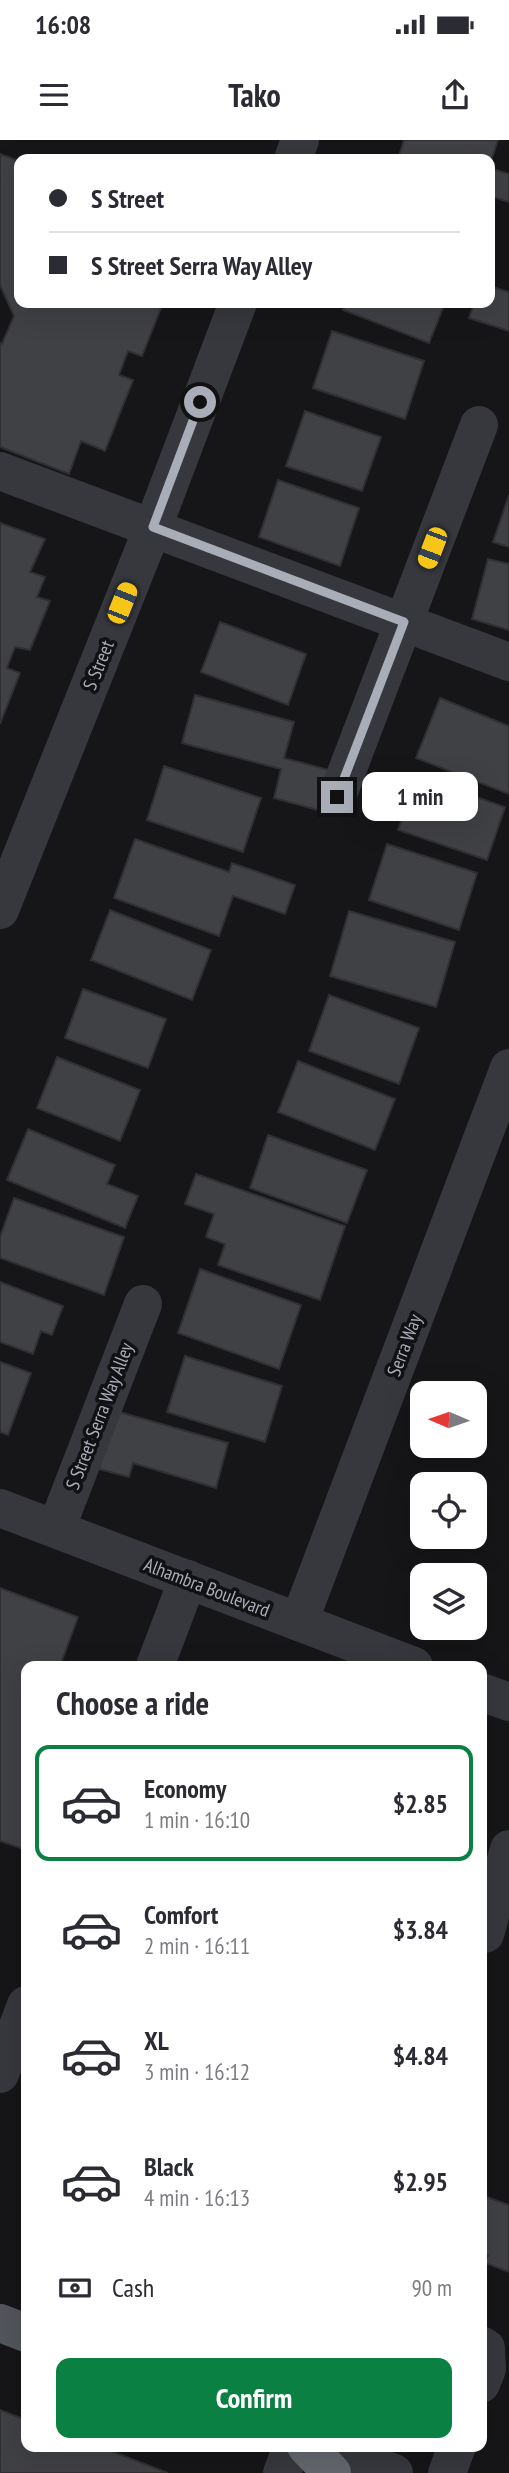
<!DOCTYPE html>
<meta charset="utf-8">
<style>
:root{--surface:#fff;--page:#f7f7f7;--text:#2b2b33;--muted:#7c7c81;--line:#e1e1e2;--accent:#0b8043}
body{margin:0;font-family:"PT Sans Narrow",sans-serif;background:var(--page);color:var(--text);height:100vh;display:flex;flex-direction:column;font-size:26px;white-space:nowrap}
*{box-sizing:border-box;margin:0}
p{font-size:23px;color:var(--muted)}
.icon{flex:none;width:38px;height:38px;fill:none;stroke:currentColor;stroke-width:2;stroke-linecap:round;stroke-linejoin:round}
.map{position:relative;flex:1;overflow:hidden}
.panel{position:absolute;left:21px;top:1521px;width:466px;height:791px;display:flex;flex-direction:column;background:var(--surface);border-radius:14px;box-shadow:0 7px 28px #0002}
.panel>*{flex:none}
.guide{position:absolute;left:14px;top:14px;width:481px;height:154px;border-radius:14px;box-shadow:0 7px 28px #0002;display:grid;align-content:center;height:154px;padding:0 35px;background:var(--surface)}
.needle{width:46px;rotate:272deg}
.buttons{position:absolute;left:410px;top:1241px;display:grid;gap:14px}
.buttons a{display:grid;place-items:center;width:77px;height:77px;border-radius:14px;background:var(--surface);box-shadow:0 7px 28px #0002;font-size:35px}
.end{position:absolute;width:32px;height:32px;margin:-16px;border:9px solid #a8adb8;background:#111;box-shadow:0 0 0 4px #111}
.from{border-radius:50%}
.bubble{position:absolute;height:49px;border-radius:14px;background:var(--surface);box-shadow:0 7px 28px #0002;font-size:23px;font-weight:700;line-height:49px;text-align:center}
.car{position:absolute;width:21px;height:42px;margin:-21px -10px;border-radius:9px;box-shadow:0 0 5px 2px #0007;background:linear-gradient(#f5c518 24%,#345 0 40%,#f5c518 0 76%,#345 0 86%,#f5c518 0)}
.guide b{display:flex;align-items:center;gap:24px;height:66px;font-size:26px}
.guide b+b{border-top:2px solid var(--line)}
.guide i{width:18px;height:18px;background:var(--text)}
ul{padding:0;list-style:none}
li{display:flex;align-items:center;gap:21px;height:116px;margin:0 14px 10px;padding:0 21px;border:4px solid transparent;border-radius:14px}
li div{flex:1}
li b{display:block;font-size:26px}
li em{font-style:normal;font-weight:700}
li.active{border-color:var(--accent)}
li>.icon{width:63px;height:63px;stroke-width:1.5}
h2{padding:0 35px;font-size:32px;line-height:84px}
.pay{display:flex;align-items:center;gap:18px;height:77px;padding:0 35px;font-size:26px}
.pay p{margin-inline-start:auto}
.action{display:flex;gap:14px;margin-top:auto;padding:14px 35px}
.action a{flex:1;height:80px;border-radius:14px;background:var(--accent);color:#fff;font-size:28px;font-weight:700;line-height:80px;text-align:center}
.status{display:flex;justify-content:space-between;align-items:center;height:49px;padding:0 35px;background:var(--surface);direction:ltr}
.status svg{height:19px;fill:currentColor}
header{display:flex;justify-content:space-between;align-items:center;height:91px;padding:0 35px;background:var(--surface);font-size:32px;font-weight:700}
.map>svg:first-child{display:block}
.building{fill:#404145;stroke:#303034;stroke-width:2}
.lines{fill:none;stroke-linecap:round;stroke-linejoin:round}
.minor{stroke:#37383d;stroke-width:38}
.major{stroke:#53555c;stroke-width:38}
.highway{stroke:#63666e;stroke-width:38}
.route{stroke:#a8adb8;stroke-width:9}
.labels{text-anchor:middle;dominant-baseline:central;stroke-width:7;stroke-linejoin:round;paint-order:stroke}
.street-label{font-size:19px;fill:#a8adb8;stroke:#111113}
</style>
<div class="status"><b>16:08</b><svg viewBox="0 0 49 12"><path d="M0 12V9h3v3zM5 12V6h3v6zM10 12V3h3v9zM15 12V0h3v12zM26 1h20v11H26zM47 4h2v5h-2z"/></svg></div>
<header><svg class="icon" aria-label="menu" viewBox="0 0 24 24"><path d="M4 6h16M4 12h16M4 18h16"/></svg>Tako<svg class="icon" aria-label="share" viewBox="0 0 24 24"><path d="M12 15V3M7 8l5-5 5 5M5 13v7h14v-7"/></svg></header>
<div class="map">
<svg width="509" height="2333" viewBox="0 0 509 2333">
<rect width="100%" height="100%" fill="#161618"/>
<g class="building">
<path d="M 404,0 L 498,0 L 490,24 L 490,19 L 398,19 Z"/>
<path d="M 0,14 L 19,21 L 19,163 L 163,163 L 142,216 L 128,211 L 119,235 L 133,240 L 105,311 L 81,301 L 69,334 L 0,307 L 0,203 L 2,204 L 14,176 L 0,145 Z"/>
<path d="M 490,28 L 509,34 L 509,62 L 490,56 Z"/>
<path d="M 490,146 L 509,152 L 509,191 L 469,178 L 474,163 L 490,163 Z"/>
<path d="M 346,163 L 445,163 L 429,203 L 343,170 Z"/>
<path d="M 332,191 L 424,221 L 405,279 L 313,248 Z"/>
<path d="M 305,271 L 381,297 L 362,351 L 286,326 Z"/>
<path d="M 278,340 L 359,368 L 340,426 L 259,397 Z"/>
<path d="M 509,355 L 509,407 L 493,402 Z"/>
<path d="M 0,383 L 45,399 L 30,432 L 45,437 L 37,457 L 50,461 L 30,510 L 15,507 L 7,528 L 20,533 L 0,584 Z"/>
<path d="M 488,419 L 509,424 L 509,490 L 472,479 Z"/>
<path d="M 220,482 L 306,514 L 288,565 L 201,532 Z"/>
<path d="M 195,555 L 294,582 L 284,618 L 340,633 L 329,673 L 274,658 L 281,629 L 182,603 Z"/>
<path d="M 440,558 L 509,586 L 509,654 L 416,618 Z"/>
<path d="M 164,626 L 261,658 L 243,712 L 147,680 Z"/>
<path d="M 417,636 L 505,667 L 487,720 L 398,690 Z"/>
<path d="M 135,699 L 229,732 L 232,723 L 295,745 L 285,774 L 233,756 L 219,796 L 114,758 Z"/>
<path d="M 387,704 L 477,733 L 459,790 L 369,760 Z"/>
<path d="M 110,770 L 211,810 L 192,860 L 91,820 Z"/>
<path d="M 349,771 L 455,802 L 436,867 L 330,836 Z"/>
<path d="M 83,849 L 166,879 L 148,928 L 65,898 Z"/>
<path d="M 329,855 L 419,888 L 399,944 L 309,911 Z"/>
<path d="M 57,917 L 140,950 L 120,1001 L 37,968 Z"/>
<path d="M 298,921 L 395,959 L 375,1010 L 278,972 Z"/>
<path d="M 28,989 L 115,1025 L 107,1044 L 138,1056 L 125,1088 L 7,1040 Z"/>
<path d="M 268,995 L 367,1030 L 347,1083 L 250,1048 Z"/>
<path d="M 196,1034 L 345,1086 L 320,1160 L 218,1125 L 225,1104 L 206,1097 L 214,1074 L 185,1064 Z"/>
<path d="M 14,1058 L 124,1097 L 104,1155 L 0,1118 L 0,1097 Z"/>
<path d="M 200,1129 L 301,1165 L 279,1229 L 178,1193 Z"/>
<path d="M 0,1142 L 63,1166 L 52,1195 L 41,1191 L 33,1214 L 0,1202 Z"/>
<path d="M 185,1216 L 282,1246 L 265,1302 L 167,1272 Z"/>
<path d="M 0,1222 L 31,1233 L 8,1295 L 0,1292 Z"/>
<path d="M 116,1271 L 228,1303 L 216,1348 L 133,1323 L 129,1337 L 99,1329 Z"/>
<path d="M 0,1448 L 78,1477 L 60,1526 L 26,1526 L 26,1710 L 0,1701 Z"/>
<path d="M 487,2057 L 509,2065 L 509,2132 L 485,2123 L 488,2115 L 481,2112 L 481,2073 Z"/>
<path d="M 0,2270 L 26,2280 L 26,2306 L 98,2306 L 168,2333 L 0,2333 Z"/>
</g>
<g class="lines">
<g class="minor">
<path d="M 293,19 L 300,0"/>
<path d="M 0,331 L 509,522"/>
<path d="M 337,657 L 479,285"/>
<path d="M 0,770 L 153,387 L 238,163"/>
<path d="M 0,1368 L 414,1526"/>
<path d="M 56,1389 L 143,1164"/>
<path d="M 299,1482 L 509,928"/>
<path d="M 155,1526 L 188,1439"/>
<path d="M 481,1552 L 509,1562"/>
<path d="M 485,1794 L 509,1709"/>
<path d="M 0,1934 L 26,1865"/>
<path d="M 481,2205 L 486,2208 L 487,2229 L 481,2244"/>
<path d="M 324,2306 L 394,2333"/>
<path d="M 282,2333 L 292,2306"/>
<path d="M 447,2333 L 457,2306"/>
</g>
<path class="major" d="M 0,2183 L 26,2193"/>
<path class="highway" d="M 306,2306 L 332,2333"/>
</g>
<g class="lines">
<path class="route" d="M 200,262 L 153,387 L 404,482 L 337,657"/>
</g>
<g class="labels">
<g class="street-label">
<text transform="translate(98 525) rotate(-68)">S Street</text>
<text transform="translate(404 1205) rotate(-69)">Serra Way</text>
<text transform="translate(99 1276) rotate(-69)">S Street Serra Way Alley</text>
<text transform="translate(207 1447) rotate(21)">Alhambra Boulevard</text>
</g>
</g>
</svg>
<div class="buttons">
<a><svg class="needle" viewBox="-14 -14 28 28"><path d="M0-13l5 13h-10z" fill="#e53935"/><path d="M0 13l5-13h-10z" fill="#7c7c81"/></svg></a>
<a><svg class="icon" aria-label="locate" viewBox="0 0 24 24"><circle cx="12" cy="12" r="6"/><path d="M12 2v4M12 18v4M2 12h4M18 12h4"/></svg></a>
<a><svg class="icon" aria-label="layers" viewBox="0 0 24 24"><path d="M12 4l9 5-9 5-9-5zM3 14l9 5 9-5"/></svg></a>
</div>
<i class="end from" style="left:200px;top:262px"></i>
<i class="end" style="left:337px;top:657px"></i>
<div class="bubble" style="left:362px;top:632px;width:116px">1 min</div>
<i class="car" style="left:432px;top:408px;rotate:201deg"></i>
<i class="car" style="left:122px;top:463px;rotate:22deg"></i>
<div class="guide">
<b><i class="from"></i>S Street</b>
<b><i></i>S Street Serra Way Alley</b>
</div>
<section class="panel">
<h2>Choose a ride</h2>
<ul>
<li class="active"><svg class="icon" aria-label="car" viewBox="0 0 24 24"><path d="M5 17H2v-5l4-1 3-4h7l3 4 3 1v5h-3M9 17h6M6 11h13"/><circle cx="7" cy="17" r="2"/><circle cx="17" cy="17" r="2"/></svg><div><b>Economy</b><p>1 min · 16:10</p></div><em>$2.85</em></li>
<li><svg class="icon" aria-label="car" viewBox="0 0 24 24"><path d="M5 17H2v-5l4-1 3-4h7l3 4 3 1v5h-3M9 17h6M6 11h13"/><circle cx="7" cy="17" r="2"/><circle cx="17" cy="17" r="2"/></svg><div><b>Comfort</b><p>2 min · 16:11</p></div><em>$3.84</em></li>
<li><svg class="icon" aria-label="car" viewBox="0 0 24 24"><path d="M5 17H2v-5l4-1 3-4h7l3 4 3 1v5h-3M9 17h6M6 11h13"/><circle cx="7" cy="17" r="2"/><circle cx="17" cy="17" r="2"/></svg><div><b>XL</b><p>3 min · 16:12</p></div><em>$4.84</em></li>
<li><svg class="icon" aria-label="car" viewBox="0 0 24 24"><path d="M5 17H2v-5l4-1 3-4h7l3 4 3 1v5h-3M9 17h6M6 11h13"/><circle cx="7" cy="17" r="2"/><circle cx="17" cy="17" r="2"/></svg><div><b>Black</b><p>4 min · 16:13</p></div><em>$2.95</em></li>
</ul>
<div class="pay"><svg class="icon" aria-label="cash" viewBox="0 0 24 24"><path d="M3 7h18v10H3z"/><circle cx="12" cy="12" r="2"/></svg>Cash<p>90 m</p></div>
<div class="action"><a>Confirm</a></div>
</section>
</div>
